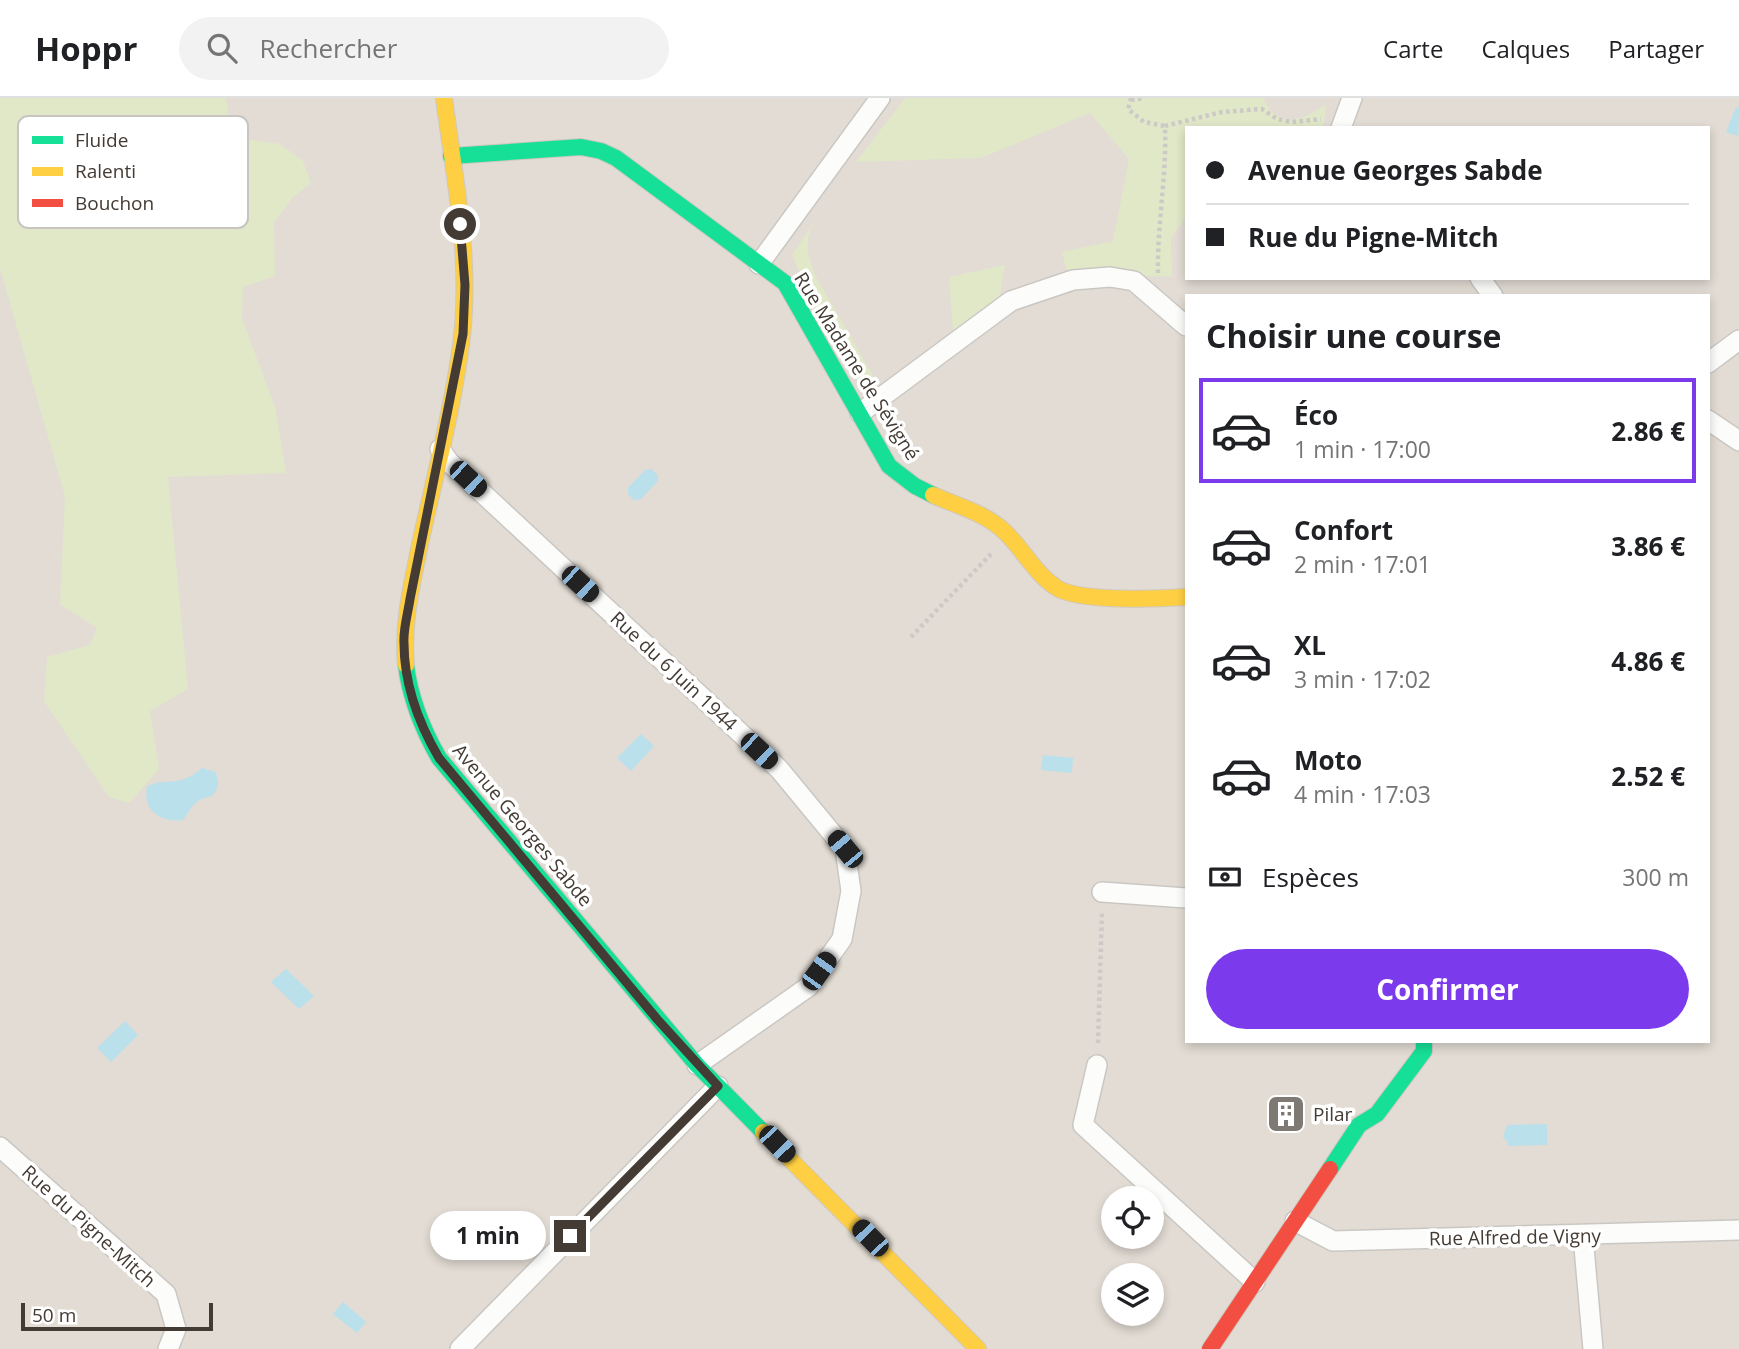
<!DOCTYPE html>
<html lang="fr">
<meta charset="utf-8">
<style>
:root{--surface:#fff;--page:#f2f2f2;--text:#202124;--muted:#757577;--line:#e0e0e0;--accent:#7c3aed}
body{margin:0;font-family:"Open Sans",sans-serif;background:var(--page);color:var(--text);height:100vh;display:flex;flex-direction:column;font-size:26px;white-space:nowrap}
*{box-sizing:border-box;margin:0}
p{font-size:23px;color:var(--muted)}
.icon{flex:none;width:38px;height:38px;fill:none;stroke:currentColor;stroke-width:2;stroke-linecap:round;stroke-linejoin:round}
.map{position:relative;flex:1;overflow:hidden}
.drawer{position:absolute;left:1185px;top:196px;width:525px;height:749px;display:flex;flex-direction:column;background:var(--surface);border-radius:0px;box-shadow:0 4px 10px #0003}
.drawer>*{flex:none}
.top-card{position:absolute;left:1185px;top:28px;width:525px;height:154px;border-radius:0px;box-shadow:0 4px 10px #0003;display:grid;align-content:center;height:154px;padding:0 21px;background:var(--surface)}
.tools{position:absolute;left:1101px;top:1088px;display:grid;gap:14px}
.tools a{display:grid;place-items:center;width:63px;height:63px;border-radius:50%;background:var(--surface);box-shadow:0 4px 10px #0003;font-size:35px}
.scale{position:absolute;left:21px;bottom:18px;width:192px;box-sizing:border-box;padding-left:7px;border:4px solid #433b34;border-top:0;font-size:19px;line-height:24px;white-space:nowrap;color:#433b34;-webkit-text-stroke:5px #fff;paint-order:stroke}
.end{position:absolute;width:32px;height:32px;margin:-16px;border:9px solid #433b34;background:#fff;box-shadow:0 0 0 4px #fff}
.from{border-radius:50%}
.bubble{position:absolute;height:49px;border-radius:24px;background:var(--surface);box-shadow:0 4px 10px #0003;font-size:23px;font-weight:700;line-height:49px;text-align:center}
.car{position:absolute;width:21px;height:42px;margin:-21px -10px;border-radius:9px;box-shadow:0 0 5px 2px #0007;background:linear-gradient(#222 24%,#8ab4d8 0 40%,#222 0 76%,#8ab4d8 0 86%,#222 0)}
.top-card b{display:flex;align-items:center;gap:24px;height:66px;font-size:26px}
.top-card b+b{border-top:2px solid var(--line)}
.top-card i{width:18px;height:18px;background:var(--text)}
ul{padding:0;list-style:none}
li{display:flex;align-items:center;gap:21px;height:105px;margin:0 14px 10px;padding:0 7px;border:4px solid transparent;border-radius:0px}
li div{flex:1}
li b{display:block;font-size:26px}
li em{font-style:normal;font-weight:700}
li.on{border-color:var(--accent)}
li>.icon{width:63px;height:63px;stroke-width:1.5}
h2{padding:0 21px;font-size:32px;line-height:84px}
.pay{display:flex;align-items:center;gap:18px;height:77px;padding:0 21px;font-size:26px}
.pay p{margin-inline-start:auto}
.action{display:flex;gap:14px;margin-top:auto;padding:14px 21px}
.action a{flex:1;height:80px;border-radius:42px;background:var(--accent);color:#fff;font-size:28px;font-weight:700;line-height:80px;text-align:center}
header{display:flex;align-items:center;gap:42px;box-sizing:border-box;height:98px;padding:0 35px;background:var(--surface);border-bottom:2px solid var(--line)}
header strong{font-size:33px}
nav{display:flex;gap:38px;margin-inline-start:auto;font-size:24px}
.search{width:490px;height:63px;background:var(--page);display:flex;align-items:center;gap:18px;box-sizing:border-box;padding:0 24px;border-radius:38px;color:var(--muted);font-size:26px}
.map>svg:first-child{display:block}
.residential{fill:#e2dcd4;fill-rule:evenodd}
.green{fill:#e1e8c8}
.water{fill:#b9e0eb}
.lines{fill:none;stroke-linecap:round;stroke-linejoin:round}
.street-casing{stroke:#cac7c3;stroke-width:22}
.fast-casing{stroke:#cfc8bf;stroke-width:18}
.slow-casing{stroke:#cfc8bf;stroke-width:18}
.jam-casing{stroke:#cfc8bf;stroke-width:18}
.path{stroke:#ccc9c6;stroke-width:4.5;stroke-dasharray:3.5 3.5;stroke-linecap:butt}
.street{stroke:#fcfcfb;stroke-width:19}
.fast{stroke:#16e098;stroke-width:16}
.slow{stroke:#ffcf43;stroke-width:16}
.jam{stroke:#f24e42;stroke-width:16}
.route{stroke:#433b34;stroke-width:9}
.labels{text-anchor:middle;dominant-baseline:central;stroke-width:7;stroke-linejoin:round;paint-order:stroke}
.street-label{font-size:19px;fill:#433b34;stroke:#fff}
.poi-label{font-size:19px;fill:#433b34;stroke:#fff;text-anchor:start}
.key{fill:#fff;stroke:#c7c4c2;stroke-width:2}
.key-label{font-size:19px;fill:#433b34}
</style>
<header>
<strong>Hoppr</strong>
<div class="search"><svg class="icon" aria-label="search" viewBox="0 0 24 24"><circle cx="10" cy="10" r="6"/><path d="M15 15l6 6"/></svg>Rechercher</div>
<nav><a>Carte</a><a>Calques</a><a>Partager</a></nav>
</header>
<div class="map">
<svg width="1739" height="1251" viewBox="0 0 1739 1251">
<rect width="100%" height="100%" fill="#eeebe7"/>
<path class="residential" d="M 0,0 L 1739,0 L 1739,1251 L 0,1251 ZM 1186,30 L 1708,30 L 1708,180 L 1186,180 ZM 1186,198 L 1708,198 L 1708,943 L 1186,943 ZM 1113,1101 L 1152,1101 L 1152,1139 L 1113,1139 ZM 1113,1178 L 1152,1178 L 1152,1216 L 1113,1216 Z"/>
<g class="green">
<path d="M 0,0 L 226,0 L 232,39 L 280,46 L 303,63 L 311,85 L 292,100 L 274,125 L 275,178 L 243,189 L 242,220 L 276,312 L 286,375 L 168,379 L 188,591 L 150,613 L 159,671 L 129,705 L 109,699 L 44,603 L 47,559 L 90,547 L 97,530 L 60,506 L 65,398 L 0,170 Z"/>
<path d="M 905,0 L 1263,0 C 1276,32 1304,23 1326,6 L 1323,30 L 1186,30 L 1186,119 L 1171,140 L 1172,179 L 1067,174 L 1062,154 L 1113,143 L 1129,61 L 1090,15 L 981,60 L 856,64 Z"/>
<path d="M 814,124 L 808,138 L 808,155 L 815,177 L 878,286 L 865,297 L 814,207 L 792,157 Z"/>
<path d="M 1005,167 L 999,202 L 953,233 L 949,179 Z"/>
</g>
<g class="water">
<path d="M 1736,9 L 1739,10 L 1738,38 L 1726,34 Z"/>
<path d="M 651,371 L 658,377 L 658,383 L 640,402 L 634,402 L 628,396 L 628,390 L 645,372 Z"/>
<path d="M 641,636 L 654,648 L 631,673 L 617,660 Z"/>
<path d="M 1043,657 L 1073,660 L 1072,675 L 1041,672 Z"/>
<path d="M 202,670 L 215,674 C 220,684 219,690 212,698 C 192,703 194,707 183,722 C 162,725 142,713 147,689 C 157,682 164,685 176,683 C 186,682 195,676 202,670 Z"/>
<path d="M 286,871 L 314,898 L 299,911 L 271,884 Z"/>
<path d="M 125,923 L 138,937 L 111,964 L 97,950 Z"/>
<path d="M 1547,1026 L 1547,1047 L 1508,1048 L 1507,1043 L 1503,1039 L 1507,1027 Z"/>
<path d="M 343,1204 L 366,1224 L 357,1235 L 333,1216 Z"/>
</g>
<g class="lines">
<defs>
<g id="street">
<path d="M 1341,30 L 1352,0"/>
<path d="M 759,166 L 880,0"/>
<path d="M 1480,180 L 1493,198"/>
<path d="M 1708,265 L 1739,242"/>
<path d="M 860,315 L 1011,203 L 1073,182 L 1110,179 L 1134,183 L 1186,228"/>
<path d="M 1708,322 L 1739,343"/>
<path d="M 440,351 L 449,364 L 779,671 L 845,751 L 851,793 L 842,841 L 808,889 L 697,967"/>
<path d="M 1102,794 L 1186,800"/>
<path d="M 1097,967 L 1083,1027 L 1255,1184"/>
<path d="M 0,1049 L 166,1196 L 176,1231 L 168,1251"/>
<path d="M 1295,1123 L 1333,1143 L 1739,1132"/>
<path d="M 1583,1138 L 1593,1251"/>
<path d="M 460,1251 L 718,988"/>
</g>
<g id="fast">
<path d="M 451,58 L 581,49 L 601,53 L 616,60 L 785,185 L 889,368 L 915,388 L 933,397"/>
<path d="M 406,567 C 410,599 423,632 439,660 L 697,967 L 763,1034"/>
<path d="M 1330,1071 L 1359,1027 L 1377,1016 L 1424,953 L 1424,943"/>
</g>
<g id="slow">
<path d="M 933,397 C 957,408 986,415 1005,434 C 1023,451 1035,476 1057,490 C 1080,504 1157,501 1186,499"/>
<path d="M 406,567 C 402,526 412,486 420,446 C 434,382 451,318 460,254 C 473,169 455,84 444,0"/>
<path d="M 763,1034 L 978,1251"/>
</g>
<path id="jam" d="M 1210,1251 L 1330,1071"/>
</defs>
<use href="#street" class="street-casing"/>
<use href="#fast" class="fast-casing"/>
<use href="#slow" class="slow-casing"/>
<use href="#jam" class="jam-casing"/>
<g class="path">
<path d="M 1131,0 L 1128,11 L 1144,24 L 1165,28"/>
<path d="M 1131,2 L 1144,0"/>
<path d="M 1158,175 C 1157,126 1167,77 1165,28 L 1222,14 L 1262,11 L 1277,21 L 1291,24 L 1321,21"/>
<path d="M 911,539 L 991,456"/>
<path d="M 1098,945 L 1102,814"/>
</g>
<use href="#street" class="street"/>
<use href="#fast" class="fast"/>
<use href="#slow" class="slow"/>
<use href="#jam" class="jam"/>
</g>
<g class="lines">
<path class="route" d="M 460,126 L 465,187 L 463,236 L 410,501 C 408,515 403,531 404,545 C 404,585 419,626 439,660 L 657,921 L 718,988 L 570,1138"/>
</g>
<defs>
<symbol id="building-square" viewBox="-11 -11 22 22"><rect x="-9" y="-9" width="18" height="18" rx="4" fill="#7f7973" stroke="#fff"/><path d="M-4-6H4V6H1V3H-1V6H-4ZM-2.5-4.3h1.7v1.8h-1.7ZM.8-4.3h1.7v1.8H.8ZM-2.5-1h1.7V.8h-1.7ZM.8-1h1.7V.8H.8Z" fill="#fff"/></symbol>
</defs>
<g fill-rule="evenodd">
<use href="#building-square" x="1264" y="994" width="44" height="44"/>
</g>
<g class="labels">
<g class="street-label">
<text transform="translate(857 268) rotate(58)">Rue Madame de Sévigné</text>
<text transform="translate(674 573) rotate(43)">Rue du 6 Juin 1944</text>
<text transform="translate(523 727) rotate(50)">Avenue Georges Sabde</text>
<text transform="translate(89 1128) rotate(42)">Rue du Pigne-Mitch</text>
<text transform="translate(1515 1139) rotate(-1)">Rue Alfred de Vigny</text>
</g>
<g class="poi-label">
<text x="1313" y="1016">Pilar</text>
</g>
</g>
<rect x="18" y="18" width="230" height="112" rx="10" class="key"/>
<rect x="32" y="38" width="31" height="8" fill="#16e098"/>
<rect x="32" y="69" width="31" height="9" fill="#ffcf43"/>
<rect x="32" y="101" width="31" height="8" fill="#f24e42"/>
<g class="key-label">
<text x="75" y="49">Fluide</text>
<text x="75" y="80">Ralenti</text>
<text x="75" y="112">Bouchon</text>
</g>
</svg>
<div class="tools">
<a><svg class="icon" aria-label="locate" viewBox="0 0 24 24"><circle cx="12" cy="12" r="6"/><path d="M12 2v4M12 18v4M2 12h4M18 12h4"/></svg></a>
<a><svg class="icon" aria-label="layers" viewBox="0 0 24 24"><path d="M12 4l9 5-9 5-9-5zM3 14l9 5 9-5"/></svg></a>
</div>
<div class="scale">50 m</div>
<i class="end from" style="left:460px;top:126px"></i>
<i class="end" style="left:570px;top:1138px"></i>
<div class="bubble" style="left:430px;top:1113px;width:116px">1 min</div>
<i class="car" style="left:468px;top:381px;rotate:133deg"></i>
<i class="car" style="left:580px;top:486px;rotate:133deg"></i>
<i class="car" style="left:759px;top:653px;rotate:133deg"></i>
<i class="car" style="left:845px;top:751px;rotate:320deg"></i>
<i class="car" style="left:819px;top:873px;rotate:36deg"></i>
<i class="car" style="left:777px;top:1046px;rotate:136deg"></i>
<i class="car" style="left:870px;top:1140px;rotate:316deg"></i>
<div class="top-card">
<b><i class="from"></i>Avenue Georges Sabde</b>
<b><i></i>Rue du Pigne-Mitch</b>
</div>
<section class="drawer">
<h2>Choisir une course</h2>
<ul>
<li class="on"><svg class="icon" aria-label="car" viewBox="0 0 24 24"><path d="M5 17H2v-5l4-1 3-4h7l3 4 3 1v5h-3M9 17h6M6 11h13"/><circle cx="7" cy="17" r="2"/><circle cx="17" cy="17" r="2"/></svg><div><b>Éco</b><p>1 min · 17:00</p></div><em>2.86 €</em></li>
<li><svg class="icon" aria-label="car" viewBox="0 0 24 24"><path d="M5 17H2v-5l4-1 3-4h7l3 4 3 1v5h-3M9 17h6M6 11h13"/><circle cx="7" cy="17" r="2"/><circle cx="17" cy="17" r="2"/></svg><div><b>Confort</b><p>2 min · 17:01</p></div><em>3.86 €</em></li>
<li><svg class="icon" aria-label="car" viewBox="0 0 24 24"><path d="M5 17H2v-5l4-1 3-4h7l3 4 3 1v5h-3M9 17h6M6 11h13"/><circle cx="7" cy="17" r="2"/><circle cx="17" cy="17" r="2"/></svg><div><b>XL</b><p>3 min · 17:02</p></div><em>4.86 €</em></li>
<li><svg class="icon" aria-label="car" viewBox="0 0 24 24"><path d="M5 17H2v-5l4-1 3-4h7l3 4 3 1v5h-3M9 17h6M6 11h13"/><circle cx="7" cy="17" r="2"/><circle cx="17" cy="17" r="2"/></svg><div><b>Moto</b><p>4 min · 17:03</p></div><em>2.52 €</em></li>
</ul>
<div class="pay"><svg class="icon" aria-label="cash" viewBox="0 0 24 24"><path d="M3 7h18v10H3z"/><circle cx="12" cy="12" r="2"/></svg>Espèces<p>300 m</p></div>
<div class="action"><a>Confirmer</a></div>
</section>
</div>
